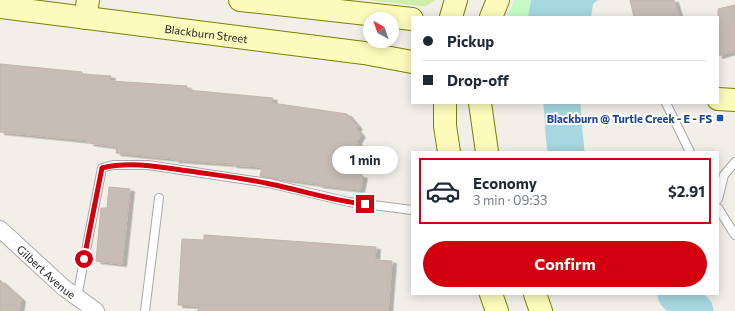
<!DOCTYPE html>
<meta charset="utf-8">
<style>
:root{--surface:#fff;--page:#f2f2f3;--text:#1f2937;--muted:#747a83;--line:#e0e1e3;--accent:#d2000e}
body{margin:0;font-family:Commissioner,sans-serif;background:var(--page);color:var(--text);height:100vh;display:flex;flex-direction:column;font-size:15px;white-space:nowrap}
*{box-sizing:border-box;margin:0}
p{font-size:13px;color:var(--muted)}
.icon{flex:none;width:22px;height:22px;fill:none;stroke:currentColor;stroke-width:2;stroke-linecap:round;stroke-linejoin:round}
.map{position:relative;flex:1;overflow:hidden}
.details{position:absolute;left:411px;top:151px;width:308px;height:144px;display:flex;flex-direction:column;background:var(--surface);border-radius:0px;box-shadow:0 2px 10px #0003}
.details>*{flex:none}
.top-card{position:absolute;left:411px;top:16px;width:308px;height:88px;border-radius:0px;box-shadow:0 2px 10px #0003;display:grid;align-content:center;height:88px;padding:0 12px;background:var(--surface)}
.needle{width:26px;rotate:320deg}
.controls{position:absolute;left:363px;top:12px;display:grid;gap:8px}
.controls a{display:grid;place-items:center;width:36px;height:36px;border-radius:50%;background:var(--surface);box-shadow:0 2px 10px #0003;font-size:20px}
.end{position:absolute;width:18px;height:18px;margin:-9px;border:5px solid #d2000e;background:#fff;box-shadow:0 0 0 2px #fff}
.from{border-radius:50%}
.bubble{position:absolute;height:28px;border-radius:14px;background:var(--surface);box-shadow:0 2px 10px #0003;font-size:13px;font-weight:700;line-height:28px;text-align:center}
.top-card b{display:flex;align-items:center;gap:14px;height:38px;font-size:15px}
.top-card b+b{border-top:1px solid var(--line)}
.top-card i{width:10px;height:10px;background:var(--text)}
ul{padding:7px 0 0;list-style:none}
li{display:flex;align-items:center;gap:12px;height:66px;margin:0 8px 6px;padding:0 4px;border:2px solid transparent;border-radius:0px}
li div{flex:1}
li b{display:block;font-size:15px}
li em{font-style:normal;font-weight:700}
li.active{border-color:var(--accent)}
li>.icon{width:36px;height:36px;stroke-width:1.5}
.cta{display:flex;gap:8px;margin-top:auto;padding:8px 12px}
.cta a{flex:1;height:46px;border-radius:24px;background:var(--accent);color:#fff;font-size:16px;font-weight:700;line-height:46px;text-align:center}
.map>svg:first-child{display:block}
.grass{fill:#d0edac}
.park{fill:#c5fcc5}
.water{fill:#a7d7e0}
.lines{fill:none;stroke-linecap:round;stroke-linejoin:round}
.river{stroke:#a7d7e0;stroke-width:37}
.building{fill:#c7bdb6;stroke:#c4b3a9;filter:url(#shadow)}
.lane-casing{stroke:#a8a8a8;stroke-width:10}
.street-casing{stroke:#a8a8a8;stroke-width:18}
.secondary-casing{stroke:#7a8001;stroke-width:24}
.lane{stroke:#fff;stroke-width:8}
.street{stroke:#fff;stroke-width:16}
.secondary{stroke:#fcfbbb;stroke-width:22}
.route{stroke:#d2000e;stroke-width:5}
.transit-dot{fill:#1a4fb4;stroke:#fff;stroke-width:1.5}
.labels{text-anchor:middle;dominant-baseline:central;stroke-width:4;stroke-linejoin:round;paint-order:stroke}
.street-label{font-size:11px;fill:#212121;stroke:#fff}
.transit-label{font-size:11px;font-weight:bold;fill:#164399;stroke:#fff;text-anchor:end}
</style>
<div class="map">
<svg width="735" height="311" viewBox="0 0 735 311">
<defs>
<filter id="shadow"><feDropShadow dx="4.5" dy="2.5" stdDeviation="0" flood-color="#0004"/></filter>
</defs>
<rect width="100%" height="100%" fill="#f2eee8"/>
<path class="grass" d="M 369,0 L 435,0 L 426,6 L 420,6 Z"/>
<path class="park" d="M 514,0 L 531,0 L 528,17 L 514,17 L 508,15 Z"/>
<path class="water" d="M 531,0 L 598,0 L 593,4 L 591,17 L 528,17 Z"/>
<g class="lines">
<g class="river">
<path d="M 562,103 L 564,133 L 566,152"/>
<path d="M 676,294 L 695,311"/>
</g>
</g>
<g class="building">
<path d="M 630,0 L 674,0 L 679,17 L 634,17 Z"/>
<path d="M 735,5 L 735,51 L 718,56 L 718,9 Z"/>
<path d="M 0,64 L 82,72 L 82,74 L 111,76 L 110,81 L 187,86 L 187,90 L 273,98 L 272,103 L 347,114 L 358,127 L 356,129 L 361,135 L 357,141 L 361,152 L 358,157 L 357,174 L 363,176 L 360,190 L 318,185 L 318,184 L 260,176 L 262,167 L 232,165 L 233,164 L 174,160 L 175,159 L 116,153 L 117,147 L 89,143 L 90,141 L 0,132 Z"/>
<path d="M 109,187 L 130,189 L 122,264 L 96,261 L 101,208 L 107,208 Z"/>
<path d="M 204,235 L 376,247 L 375,260 L 392,261 L 388,311 L 198,311 L 199,306 L 178,305 L 182,239 L 204,240 Z"/>
<path d="M 0,280 L 21,299 L 19,311 L 0,311 Z"/>
</g>
<g class="lines">
<defs>
<g id="lane">
<path d="M 666,103 L 690,152"/>
<path d="M 718,199 L 724,175 L 735,162"/>
<path d="M 718,208 L 735,235"/>
<path d="M 77,297 L 102,168 L 113,165 L 148,165 L 268,183 L 349,202 L 412,210"/>
<path d="M 145,311 L 159,198"/>
</g>
<g id="street">
<path id="s1" d="M 0,229 L 63,287 L 96,311"/>
</g>
<g id="secondary">
<path d="M 240,0 L 412,19"/>
<path id="s2" d="M 0,7 L 364,53 L 412,62"/>
<path d="M 451,17 L 456,0"/>
<path d="M 491,17 L 498,0"/>
<path d="M 85,18 L 88,0"/>
<path d="M 718,99 L 735,100"/>
<path d="M 445,103 L 445,126 L 449,152"/>
<path d="M 480,103 L 487,152"/>
<path d="M 491,294 L 497,311"/>
<path d="M 535,294 L 541,311"/>
</g>
</defs>
<use href="#lane" class="lane-casing"/>
<use href="#street" class="street-casing"/>
<use href="#secondary" class="secondary-casing"/>
<use href="#lane" class="lane"/>
<use href="#street" class="street"/>
<use href="#secondary" class="secondary"/>
</g>
<g class="lines">
<path class="route" d="M 84,259 L 102,168 C 130,161 160,167 189,171 C 216,175 243,178 270,184 C 301,190 333,201 365,204"/>
</g>
<rect class="transit-dot" x="716" y="114" width="8" height="8" rx="2"/>
<g class="labels">
<g class="street-label">
<text stroke="none"><textPath href="#s2" startOffset="208">Blackburn Street</textPath></text>
<text stroke="none"><textPath href="#s1" startOffset="63">Gilbert Avenue</textPath></text>
</g>
<g class="transit-label">
<text x="712" y="118">Blackburn @ Turtle Creek - E - FS</text>
</g>
</g>
</svg>
<div class="controls">
<a><svg class="needle" viewBox="-14 -14 28 28"><path d="M0-13l5 13h-10z" fill="#e53935"/><path d="M0 13l5-13h-10z" fill="#747a83"/></svg></a>
</div>
<i class="end from" style="left:84px;top:259px"></i>
<i class="end" style="left:365px;top:204px"></i>
<div class="bubble" style="left:332px;top:146px;width:66px">1 min</div>
<div class="top-card">
<b><i class="from"></i>Pickup</b>
<b><i></i>Drop-off</b>
</div>
<section class="details">
<ul>
<li class="active"><svg class="icon" aria-label="car" viewBox="0 0 24 24"><path d="M5 17H2v-5l4-1 3-4h7l3 4 3 1v5h-3M9 17h6M6 11h13"/><circle cx="7" cy="17" r="2"/><circle cx="17" cy="17" r="2"/></svg><div><b>Economy</b><p>3 min · 09:33</p></div><em>$2.91</em></li>
</ul>
<div class="cta"><a>Confirm</a></div>
</section>
</div>
